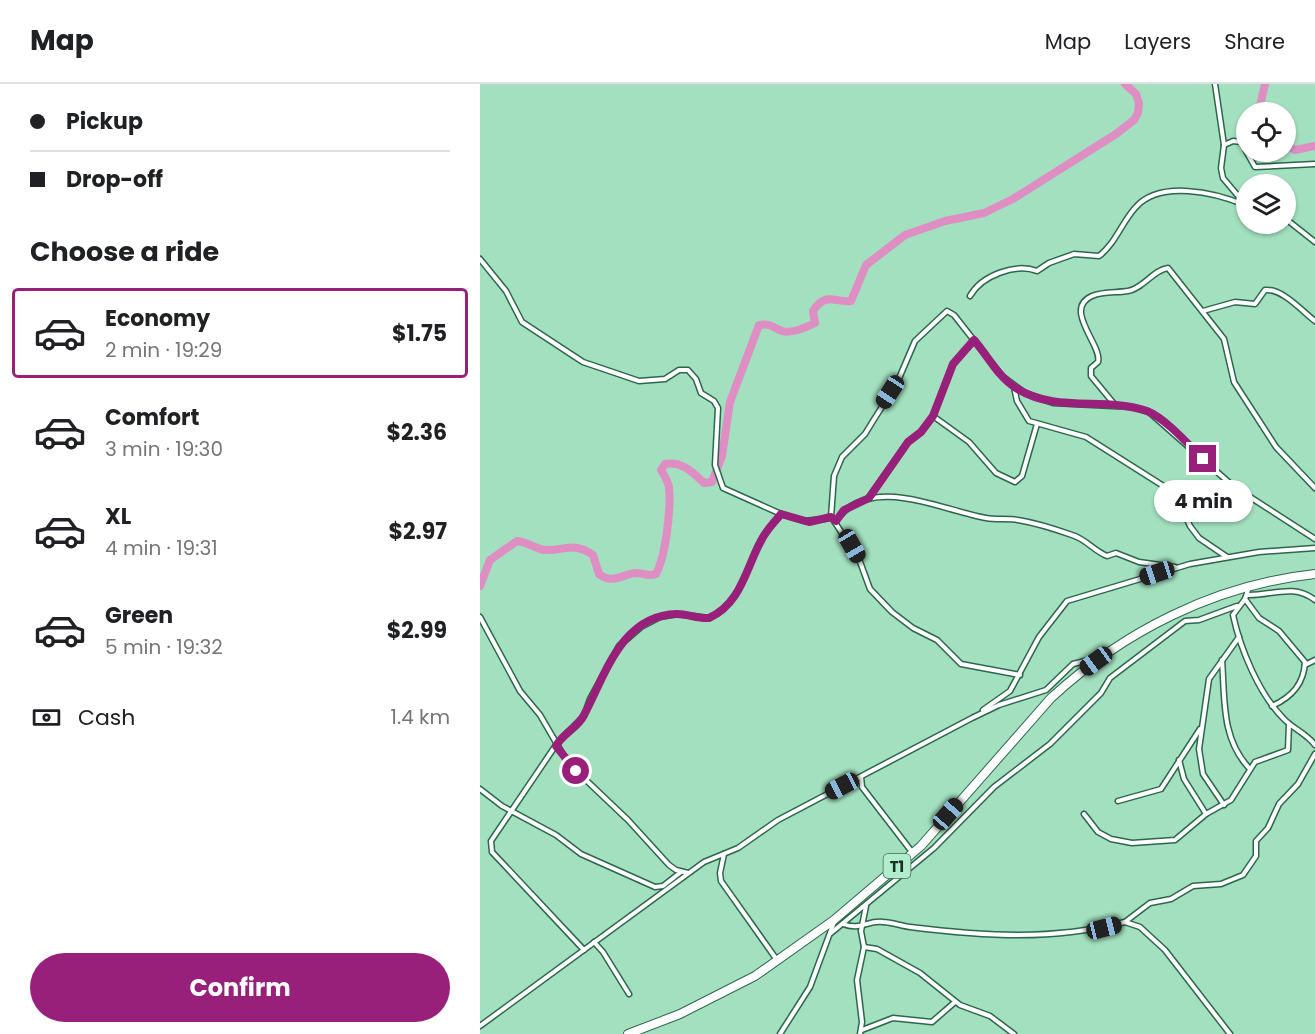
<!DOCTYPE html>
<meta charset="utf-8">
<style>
:root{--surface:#fff;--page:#f6f6f6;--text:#202124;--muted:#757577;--line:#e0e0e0;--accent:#99207a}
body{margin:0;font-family:Poppins,sans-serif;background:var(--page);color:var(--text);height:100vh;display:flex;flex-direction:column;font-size:22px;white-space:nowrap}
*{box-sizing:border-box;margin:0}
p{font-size:20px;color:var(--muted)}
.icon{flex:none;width:33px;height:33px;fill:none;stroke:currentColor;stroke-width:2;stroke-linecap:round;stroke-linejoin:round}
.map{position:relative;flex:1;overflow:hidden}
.sheet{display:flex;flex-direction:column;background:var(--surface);width:480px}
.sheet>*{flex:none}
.top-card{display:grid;align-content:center;height:132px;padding:0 30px;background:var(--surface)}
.controls{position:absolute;left:756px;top:18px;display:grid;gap:12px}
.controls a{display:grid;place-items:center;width:60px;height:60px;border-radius:50%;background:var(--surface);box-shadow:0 2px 4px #0004;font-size:30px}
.end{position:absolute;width:27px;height:27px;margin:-14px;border:8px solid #99207a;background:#fff;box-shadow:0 0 0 3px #fff}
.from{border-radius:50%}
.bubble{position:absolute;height:42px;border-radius:21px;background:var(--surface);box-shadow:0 2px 4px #0004;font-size:20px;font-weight:700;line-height:42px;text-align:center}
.car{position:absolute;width:18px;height:36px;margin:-18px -9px;border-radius:8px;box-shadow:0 0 4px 2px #0007;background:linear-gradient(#222 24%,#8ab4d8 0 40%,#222 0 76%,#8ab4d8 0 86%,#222 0)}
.top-card b{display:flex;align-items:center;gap:21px;height:57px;font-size:22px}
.top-card b+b{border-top:2px solid var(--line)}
.top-card i{width:15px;height:15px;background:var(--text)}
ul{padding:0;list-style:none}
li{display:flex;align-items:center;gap:18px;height:90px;margin:0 12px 9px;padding:0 18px;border:3px solid transparent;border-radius:6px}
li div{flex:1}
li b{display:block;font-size:22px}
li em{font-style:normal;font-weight:700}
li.selected{border-color:var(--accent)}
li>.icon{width:54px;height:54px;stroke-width:1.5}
h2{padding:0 30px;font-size:27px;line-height:72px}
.pay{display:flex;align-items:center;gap:15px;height:66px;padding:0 30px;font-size:22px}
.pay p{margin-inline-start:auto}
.button{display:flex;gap:12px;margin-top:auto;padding:12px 30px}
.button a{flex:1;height:69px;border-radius:36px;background:var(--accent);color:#fff;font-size:24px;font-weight:700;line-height:69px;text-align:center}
header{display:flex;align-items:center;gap:36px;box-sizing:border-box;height:84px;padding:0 30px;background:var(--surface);border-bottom:2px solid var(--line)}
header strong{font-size:28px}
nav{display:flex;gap:33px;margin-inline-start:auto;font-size:21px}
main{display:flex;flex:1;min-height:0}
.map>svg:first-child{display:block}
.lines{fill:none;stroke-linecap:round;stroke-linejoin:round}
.river{stroke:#de8ec2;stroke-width:8}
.street-casing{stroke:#2c674b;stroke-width:7}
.highway-casing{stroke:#2c674b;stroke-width:10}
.street{stroke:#fff;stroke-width:4}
.highway{stroke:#fff;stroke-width:8}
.route{stroke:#99207a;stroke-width:8}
.labels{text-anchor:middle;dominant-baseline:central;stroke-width:4.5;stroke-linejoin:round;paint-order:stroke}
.shield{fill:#b0edcc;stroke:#466956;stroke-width:1.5}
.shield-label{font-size:15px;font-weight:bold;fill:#183124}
</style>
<header>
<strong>Map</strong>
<nav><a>Map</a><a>Layers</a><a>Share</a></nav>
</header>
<main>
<section class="sheet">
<div class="top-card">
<b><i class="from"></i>Pickup</b>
<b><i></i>Drop-off</b>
</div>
<h2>Choose a ride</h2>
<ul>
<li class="selected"><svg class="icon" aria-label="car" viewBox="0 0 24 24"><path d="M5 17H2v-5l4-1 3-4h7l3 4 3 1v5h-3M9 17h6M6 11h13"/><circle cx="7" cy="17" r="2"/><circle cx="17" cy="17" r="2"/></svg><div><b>Economy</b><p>2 min · 19:29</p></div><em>$1.75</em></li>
<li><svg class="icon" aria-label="car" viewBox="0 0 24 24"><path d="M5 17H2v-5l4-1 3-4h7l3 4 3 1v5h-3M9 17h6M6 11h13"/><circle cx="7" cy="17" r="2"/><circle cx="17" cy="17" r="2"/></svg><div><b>Comfort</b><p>3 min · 19:30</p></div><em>$2.36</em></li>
<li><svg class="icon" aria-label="car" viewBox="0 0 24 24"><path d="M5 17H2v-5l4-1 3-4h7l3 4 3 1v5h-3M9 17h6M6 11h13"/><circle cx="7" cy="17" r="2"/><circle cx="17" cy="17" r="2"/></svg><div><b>XL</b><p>4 min · 19:31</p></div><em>$2.97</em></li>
<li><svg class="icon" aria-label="car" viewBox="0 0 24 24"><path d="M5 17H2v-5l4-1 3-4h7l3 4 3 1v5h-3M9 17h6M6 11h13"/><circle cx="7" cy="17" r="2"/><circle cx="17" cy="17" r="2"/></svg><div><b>Green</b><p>5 min · 19:32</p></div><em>$2.99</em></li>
</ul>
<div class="pay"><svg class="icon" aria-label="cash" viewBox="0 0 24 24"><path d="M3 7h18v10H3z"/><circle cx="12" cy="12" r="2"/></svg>Cash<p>1.4 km</p></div>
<div class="button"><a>Confirm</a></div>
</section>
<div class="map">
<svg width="835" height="950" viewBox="0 0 835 950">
<rect width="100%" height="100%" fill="#a3e0bf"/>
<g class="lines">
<g class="river">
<path d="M 775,28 L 780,22 L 785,0"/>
<path d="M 806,61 L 815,66 L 835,62"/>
<path d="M 0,502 L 10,476 L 37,457 C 48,458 55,465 65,466 C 86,467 92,457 113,471 L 119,490 C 133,501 142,490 156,489 C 164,489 168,493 176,490 C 186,471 191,425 189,403 C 188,397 184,391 181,386 L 185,380 C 202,377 212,388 224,399 L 232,398 L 242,372 L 250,318 L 279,241 C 290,239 292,243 302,247 C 311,250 327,243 335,239 L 333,227 C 346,207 355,219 371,217 L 386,181 L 425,151 L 465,137 L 504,129 L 533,115 L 636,50 L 654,36 L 658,29 L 659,19 L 656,10 L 645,0"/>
</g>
<defs>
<g id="street">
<path d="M 735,0 L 744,61 L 741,84 L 743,94 L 764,119"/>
<path d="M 744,61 L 753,57 L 761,58 L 775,83 L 835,80"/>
<path d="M 806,135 L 835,158"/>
<path d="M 0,175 L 26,207 L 42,238 L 103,278 L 159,297 L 185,295 L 199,286 L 208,286 L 216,295 L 221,309 L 234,317 L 238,324 L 235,381 L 243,404 L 301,430 L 324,437 L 352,434 L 379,475 L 390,505 L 412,528 L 433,544 L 457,556 L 481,580 L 540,591"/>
<path d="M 490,212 C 502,191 536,179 557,187 L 569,179 L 594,170 L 619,172 C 635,160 641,140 655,124 C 680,95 736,109 765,121"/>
<path d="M 723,227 L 755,218 L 775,220 L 785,206 C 802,204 822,227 835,237"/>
<path d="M 534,303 L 537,317 L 549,337 L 606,353 L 685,403 L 699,417 L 710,442 L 719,454 L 747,473"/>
<path d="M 635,321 L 611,292 L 611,284 L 618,278 C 623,262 582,225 612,212 C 624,207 636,209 648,207 C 664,204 673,186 688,184 L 744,255 L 754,298 L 796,363 L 835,404"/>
<path d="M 453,332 L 489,358 L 516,389 L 535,398 L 542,392 L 557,340"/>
<path d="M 389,413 L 428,358 L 441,348 L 453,332 L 473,280 L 494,256"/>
<path d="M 351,433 L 354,392 L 362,373 L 385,350 L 393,337 L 417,299 L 435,257 L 467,227 L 474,231 L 522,292 L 545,309 L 573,319 L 652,323 L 669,328 L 753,402 L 835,455"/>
<path d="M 356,437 C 389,389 461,426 506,434 C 516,436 528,434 538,436 C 556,439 575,445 592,451 C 606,455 614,467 627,472 L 636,469 L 659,478 L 695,483"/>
<path d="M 769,503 L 765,515 L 753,531 C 760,564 779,610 803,634 C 813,645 826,649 835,661"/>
<path d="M 767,511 C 791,512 813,499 835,516"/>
<path d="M 765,515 L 779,534 L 799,547 L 825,578 C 824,600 812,613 792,622"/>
<path d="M 0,533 L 40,607 L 60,631 L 88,679 L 148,736 L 189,781 L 196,786 L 208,789"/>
<path d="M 742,576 C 745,615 741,654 769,684"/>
<path d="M 825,581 L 835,576"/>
<path d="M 503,626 L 530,607 L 559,553 L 587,517 L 710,480 L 779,468 L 835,464"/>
<path d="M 381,693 L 382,703 L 432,768"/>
<path d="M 0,705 L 22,722 L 76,751 L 101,770 L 175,803 L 183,802 L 201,788"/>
<path d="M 638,717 L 681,705 L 720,645"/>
<path d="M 744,721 L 723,690 L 719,665 L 729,595 L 759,553"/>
<path d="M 604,730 L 618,748 L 631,755 L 652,759 L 695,756 L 726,730 L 704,695 L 699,676"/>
<path d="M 726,730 L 751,716 L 775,678 L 808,666 L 809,640"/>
<path d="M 244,770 L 240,789 L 241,797 L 297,876"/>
<path d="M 645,838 L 670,819 L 691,815 L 713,802 L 741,800 L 763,791 L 776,772 L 776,757 L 788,744 L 799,720 L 818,700 L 835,670"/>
<path d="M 363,840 C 381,847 387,836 403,838 C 412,838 421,842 430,843 C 503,852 572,857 645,838 L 660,843 L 685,866 L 750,950"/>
<path d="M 351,849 L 454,764 L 514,703 L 570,660 L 621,609 L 630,594 L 705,537 L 719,536 L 757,522"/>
<path d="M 114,858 L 123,868 L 149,910"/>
<path d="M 384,863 L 397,865 L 440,889 L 480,921 L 510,932 L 534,950"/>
<path d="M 104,866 L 12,768 L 11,757 L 78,658 L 104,632 L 110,615 L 139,562 L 161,543 L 180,533 L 197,530 L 229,534 C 261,520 266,484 281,456 C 286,446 294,439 301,430"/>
<path d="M 0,942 L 224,778 L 258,764 L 298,736 L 492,634 L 519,621 L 566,606 L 593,580 L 617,574"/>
<path d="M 382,946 L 413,934 L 452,938 L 475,918"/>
<path d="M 300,950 L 330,903 L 354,838"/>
<path d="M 380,950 L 382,938 L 377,896 L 384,863 L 381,847 L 386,822"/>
</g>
<path id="highway" d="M 148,950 L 200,930 L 275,892 L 354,836 L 441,762 L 571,614 C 644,547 735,501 835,490"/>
</defs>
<use href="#street" class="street-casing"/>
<use href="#highway" class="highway-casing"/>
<use href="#street" class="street"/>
<use href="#highway" class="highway"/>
</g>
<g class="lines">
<path class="route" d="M 96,687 L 76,662 C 83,649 98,644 104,631 C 125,592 141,531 197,530 C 208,530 218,535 229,534 C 261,520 266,484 281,457 C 286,446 294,439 301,430 L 329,438 L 351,433 L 356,437 L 364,426 L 389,414 L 428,358 L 441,348 L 453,332 L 473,280 L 494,256 C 508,272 518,293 536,304 C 577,330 624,312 667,327 C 685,334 709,361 723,375"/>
</g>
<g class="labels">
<rect class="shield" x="403.5" y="770" width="27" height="24" rx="4.5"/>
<g class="shield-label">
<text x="417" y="782">T1</text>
</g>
</g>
</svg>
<div class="controls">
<a><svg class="icon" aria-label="locate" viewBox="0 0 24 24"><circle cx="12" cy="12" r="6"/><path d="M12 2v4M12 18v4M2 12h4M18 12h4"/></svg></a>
<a><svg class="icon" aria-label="layers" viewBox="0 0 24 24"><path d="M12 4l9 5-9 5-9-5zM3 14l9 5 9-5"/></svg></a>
</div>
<i class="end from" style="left:96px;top:687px"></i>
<i class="end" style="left:723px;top:375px"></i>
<div class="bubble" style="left:674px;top:396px;width:99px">4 min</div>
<i class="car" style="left:410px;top:308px;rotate:213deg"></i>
<i class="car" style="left:372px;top:462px;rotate:150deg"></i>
<i class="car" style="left:677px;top:489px;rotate:252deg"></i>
<i class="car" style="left:616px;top:577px;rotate:234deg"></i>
<i class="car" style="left:362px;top:702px;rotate:242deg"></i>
<i class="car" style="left:468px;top:730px;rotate:41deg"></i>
<i class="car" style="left:624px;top:844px;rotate:76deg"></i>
</div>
</main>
